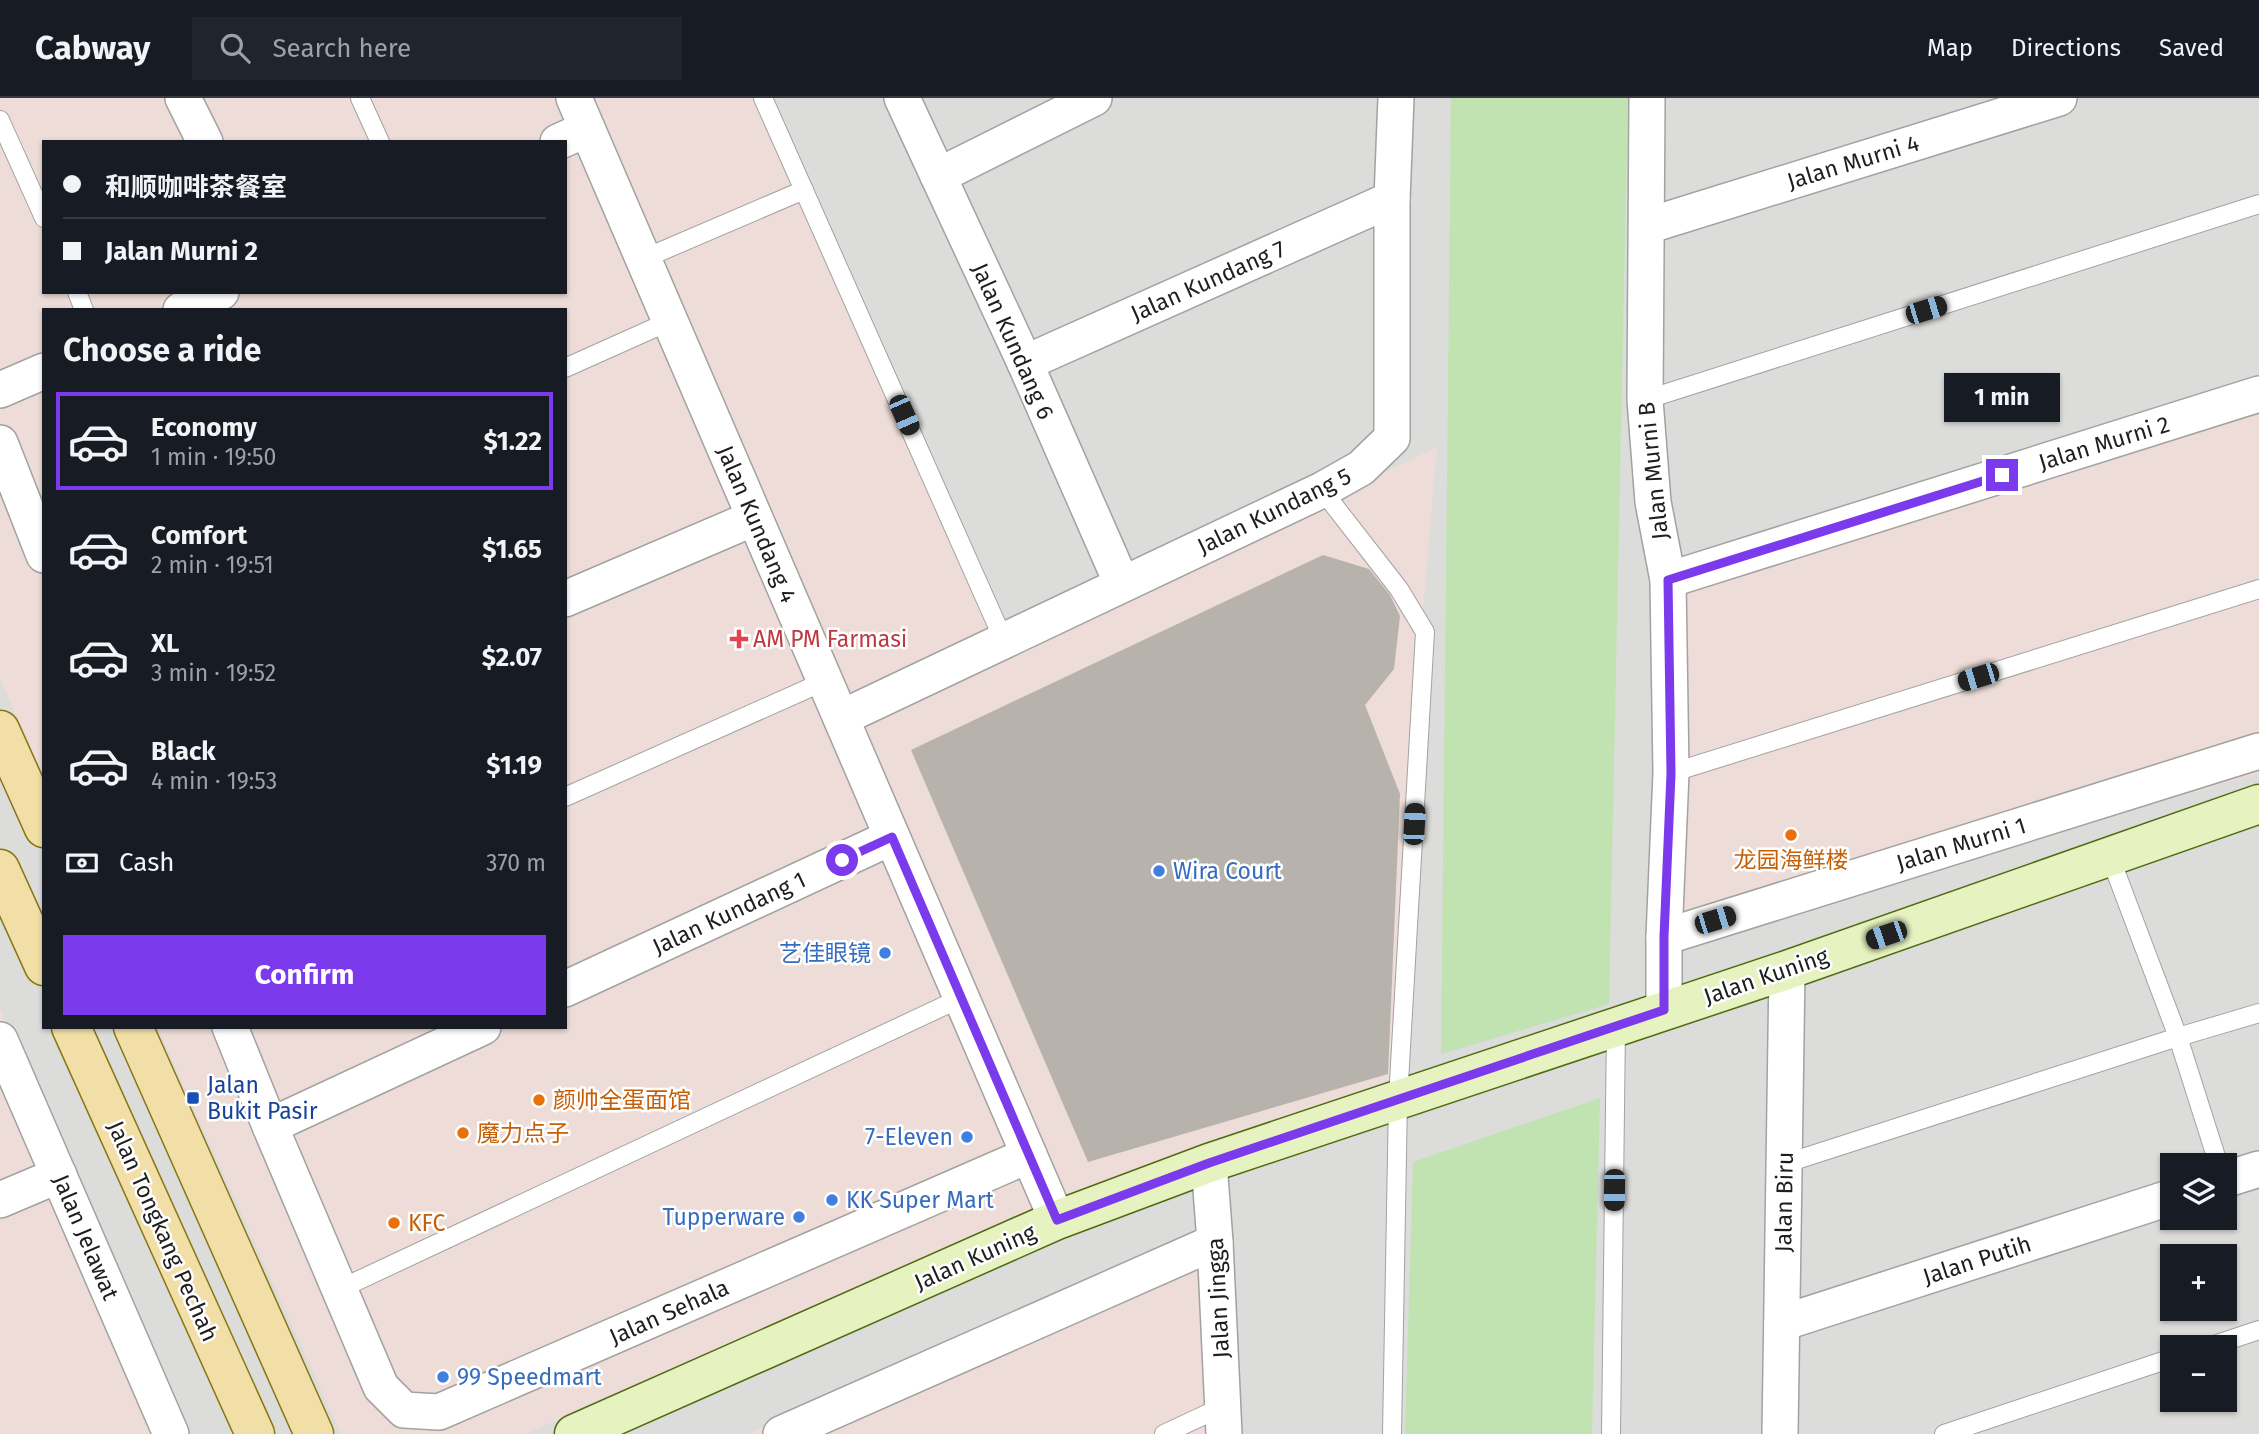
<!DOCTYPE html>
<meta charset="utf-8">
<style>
:root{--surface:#171b24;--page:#20242c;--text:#f1f3f6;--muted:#9ea1a6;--line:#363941;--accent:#7c3aed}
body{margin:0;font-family:"Fira Sans","Noto Sans SC",sans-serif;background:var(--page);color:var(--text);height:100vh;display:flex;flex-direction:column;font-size:26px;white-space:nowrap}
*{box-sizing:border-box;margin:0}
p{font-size:23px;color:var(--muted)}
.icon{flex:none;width:38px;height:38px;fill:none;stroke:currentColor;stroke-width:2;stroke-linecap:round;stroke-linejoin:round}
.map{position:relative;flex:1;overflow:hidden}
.details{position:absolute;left:42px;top:210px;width:525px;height:721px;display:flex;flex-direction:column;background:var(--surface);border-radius:0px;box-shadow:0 2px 5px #0004}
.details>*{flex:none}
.hud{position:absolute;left:42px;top:42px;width:525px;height:154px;border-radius:0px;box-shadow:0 2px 5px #0004;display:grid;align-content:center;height:154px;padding:0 21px;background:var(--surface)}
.buttons{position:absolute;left:2160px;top:1055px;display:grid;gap:14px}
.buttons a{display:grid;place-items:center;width:77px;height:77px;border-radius:0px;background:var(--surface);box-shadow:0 2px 5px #0004;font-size:35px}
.end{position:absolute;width:32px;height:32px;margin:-16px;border:9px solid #7c3aed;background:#fff;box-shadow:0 0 0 4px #fff}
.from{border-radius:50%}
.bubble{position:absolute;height:49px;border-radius:0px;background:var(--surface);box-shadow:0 2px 5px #0004;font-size:23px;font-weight:700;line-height:49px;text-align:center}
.car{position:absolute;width:21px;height:42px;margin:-21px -10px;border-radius:9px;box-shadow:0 0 5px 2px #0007;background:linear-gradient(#222 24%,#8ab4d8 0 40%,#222 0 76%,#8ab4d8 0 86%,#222 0)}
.hud b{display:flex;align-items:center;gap:24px;height:66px;font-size:26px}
.hud b+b{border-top:2px solid var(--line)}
.hud i{width:18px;height:18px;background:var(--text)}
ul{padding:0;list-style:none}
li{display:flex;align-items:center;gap:21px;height:98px;margin:0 14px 10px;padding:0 7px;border:4px solid transparent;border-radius:0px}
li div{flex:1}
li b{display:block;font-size:26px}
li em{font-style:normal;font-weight:700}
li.current{border-color:var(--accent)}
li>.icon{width:63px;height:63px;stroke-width:1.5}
h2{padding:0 21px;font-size:32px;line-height:84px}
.pay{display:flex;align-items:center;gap:18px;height:77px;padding:0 21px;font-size:26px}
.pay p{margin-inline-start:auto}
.primary-button{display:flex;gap:14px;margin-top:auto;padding:14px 21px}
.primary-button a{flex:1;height:80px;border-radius:0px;background:var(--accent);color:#fff;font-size:28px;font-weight:700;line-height:80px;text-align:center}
header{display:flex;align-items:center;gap:42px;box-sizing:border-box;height:98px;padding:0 35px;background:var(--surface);border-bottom:2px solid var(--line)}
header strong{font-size:33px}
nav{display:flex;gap:38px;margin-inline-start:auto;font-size:24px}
.search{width:490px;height:63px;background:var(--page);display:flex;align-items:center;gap:18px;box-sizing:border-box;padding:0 24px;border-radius:0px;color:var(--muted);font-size:26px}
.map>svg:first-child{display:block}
.residential{fill:#dcdcdb;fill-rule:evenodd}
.commercial{fill:#eddcd7;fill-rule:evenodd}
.grass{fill:#c0e3b1}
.building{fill:#b7b3ac}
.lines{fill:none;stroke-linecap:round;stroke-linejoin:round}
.lane-casing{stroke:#a2a2a2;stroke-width:20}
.street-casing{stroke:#a2a2a2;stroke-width:38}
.secondary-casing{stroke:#506a11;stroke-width:41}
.primary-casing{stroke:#887611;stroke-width:41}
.lane{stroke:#fff;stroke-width:18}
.street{stroke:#fff;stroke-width:35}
.secondary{stroke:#e6f2bf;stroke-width:38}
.primary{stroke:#f1dfa7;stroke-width:38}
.route{stroke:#7c3aed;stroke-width:9}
.health-dot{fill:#e0444e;stroke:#fff;stroke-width:2.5}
.food-dot{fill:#e8710a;stroke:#fff;stroke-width:2.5}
.shop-dot{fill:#3f7fe0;stroke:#fff;stroke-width:2.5}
.transit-dot{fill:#1a4fb4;stroke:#fff;stroke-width:2.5}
.labels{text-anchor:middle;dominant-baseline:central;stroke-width:5;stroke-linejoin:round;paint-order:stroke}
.street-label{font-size:23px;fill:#1e1e1e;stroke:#fff}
.health-label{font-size:23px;fill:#be3a42;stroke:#fff;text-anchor:start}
.food-label{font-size:23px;fill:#c56008;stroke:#fff;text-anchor:start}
.shop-label{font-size:23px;fill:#366cbe;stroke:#fff;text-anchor:start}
.transit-label{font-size:23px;fill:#164399;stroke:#fff;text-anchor:start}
</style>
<header>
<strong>Cabway</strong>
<div class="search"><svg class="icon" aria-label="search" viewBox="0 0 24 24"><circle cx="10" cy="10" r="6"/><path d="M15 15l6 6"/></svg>Search here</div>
<nav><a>Map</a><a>Directions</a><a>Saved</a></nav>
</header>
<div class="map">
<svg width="2259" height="1336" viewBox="0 0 2259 1336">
<rect width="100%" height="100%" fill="#eeede6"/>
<path class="residential" d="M 0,0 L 2259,0 L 2259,1336 L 0,1336 ZM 44,44 L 565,44 L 565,194 L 44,194 ZM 44,212 L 565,212 L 565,929 L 44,929 ZM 2172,1068 L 2224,1068 L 2224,1120 L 2172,1120 ZM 2172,1158 L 2224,1158 L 2224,1211 L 2172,1211 ZM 2172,1250 L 2224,1250 L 2224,1302 L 2172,1302 Z"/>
<g class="commercial">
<path d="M 0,0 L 771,0 L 1017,548 L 1437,349 L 1405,729 L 1390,982 L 1061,1098 L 526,1336 L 341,1336 L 157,929 L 565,929 L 565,212 L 44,212 L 44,679 L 0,581 ZM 44,44 L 565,44 L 565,194 L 44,194 Z"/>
<path d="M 2259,281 L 2259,675 L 1649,856 L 1658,669 L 1653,476 Z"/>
<path d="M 0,911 L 73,1077 L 184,1336 L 0,1336 Z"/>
<path d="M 1225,1126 L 1238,1336 L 747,1336 L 863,1288 Z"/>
</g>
<g class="grass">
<path d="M 1451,0 L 1628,0 L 1609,906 L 1441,956 Z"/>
<path d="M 1600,1000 L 1592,1336 L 1405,1336 L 1413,1064 Z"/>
</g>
<path class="building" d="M 1323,457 L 1369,471 L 1390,497 L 1400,518 L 1394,571 L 1365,607 L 1400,696 L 1388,976 L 1088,1064 L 911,652 Z"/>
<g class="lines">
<defs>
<g id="lane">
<path d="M 360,0 L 380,44"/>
<path d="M 763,0 L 1004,543"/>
<path d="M 0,22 L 44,120"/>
<path d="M 643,161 L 804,92"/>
<path d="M 77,194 L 84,212"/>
<path d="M 565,270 L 670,223"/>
<path d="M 1645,302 L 2259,106"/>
<path d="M 1322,392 L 1399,491 L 1425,534 L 1398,1001 L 1392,1336"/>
<path d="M 1671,675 L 2259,491"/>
<path d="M 565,699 L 825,583"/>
<path d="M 2110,759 L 2178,939 L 2219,1068"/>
<path d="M 1784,1066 L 2178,939 L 2259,915"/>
<path d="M 340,1191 L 961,900"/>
<path d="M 2205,1250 L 2259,1232"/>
<path d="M 1164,1336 L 1224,1308"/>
<path d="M 1611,1336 L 1616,929"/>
<path d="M 1944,1336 L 2172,1260"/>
</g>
<g id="street">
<path d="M 183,0 L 205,44"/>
<path d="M 574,0 L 1057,1122"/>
<path d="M 902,0 L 1025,265 L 1122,486"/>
<path d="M 1647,0 L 1645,302 L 1653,404 L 1668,482 L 1671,675 L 1664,839 L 1664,912"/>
<path d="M 558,44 L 587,31"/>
<path d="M 938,78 L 1094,0"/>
<path d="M 1647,128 L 2059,0"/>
<path d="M 181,212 L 221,194"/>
<path d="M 1025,265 L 1392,101"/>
<path d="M 0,292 L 44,273"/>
<path d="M 0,345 L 44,457"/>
<path d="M 1668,482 L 2259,296"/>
<path d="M 565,501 L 754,420"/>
<path d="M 841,620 L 1322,392 L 1361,370 L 1392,340 L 1392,101 L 1396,0"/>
<path d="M 1664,839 L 2259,653"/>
<path d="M 565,891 L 892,739"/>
<path d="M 230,929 L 270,1028 L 381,1289 L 404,1312 L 439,1314 L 1029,1057"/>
<path d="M 0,942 L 171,1336"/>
<path d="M 270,1028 L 483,929"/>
<path d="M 1209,1065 L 1215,1144 L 1224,1336"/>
<path d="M 2224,1082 L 2259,1071"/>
<path d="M 0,1102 L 59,1077"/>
<path d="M 1782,1225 L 2172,1099"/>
<path d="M 781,1336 L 1215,1144"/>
<path d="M 1780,1336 L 1787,872"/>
</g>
<path id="secondary" d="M 574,1336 L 1057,1122 L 1209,1065 L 1787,872 L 2259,706"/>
<g id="primary">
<path d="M 0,632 L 44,730"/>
<path d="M 0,771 L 44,868"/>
<path d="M 71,929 L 255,1336"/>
<path d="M 133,929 L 314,1336"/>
</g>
</defs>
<use href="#lane" class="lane-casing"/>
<use href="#street" class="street-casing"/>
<use href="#secondary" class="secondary-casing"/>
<use href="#primary" class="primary-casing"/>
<use href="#lane" class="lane"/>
<use href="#street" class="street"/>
<use href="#secondary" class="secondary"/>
<use href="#primary" class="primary"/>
</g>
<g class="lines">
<path class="route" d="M 842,762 L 892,739 L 1057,1122 L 1209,1065 L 1664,912 L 1664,839 L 1671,676 L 1668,482 L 2002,377"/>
</g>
<path class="health-dot" d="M735.5 530.5h7v7h7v7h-7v7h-7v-7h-7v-7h7z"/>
<g class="food-dot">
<circle cx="1791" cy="737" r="7"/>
<circle cx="539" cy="1002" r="7"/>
<circle cx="463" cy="1035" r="7"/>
<circle cx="394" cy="1125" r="7"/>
</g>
<g class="shop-dot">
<circle cx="1159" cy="773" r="7"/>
<circle cx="885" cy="855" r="7"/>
<circle cx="967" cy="1039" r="7"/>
<circle cx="832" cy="1102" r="7"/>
<circle cx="799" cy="1119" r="7"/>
<circle cx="443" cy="1279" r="7"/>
</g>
<rect class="transit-dot" x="186" y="993" width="14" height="14" rx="3.5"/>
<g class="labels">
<g class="street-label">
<text transform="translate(1853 64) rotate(-17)">Jalan Murni 4</text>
<text transform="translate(1208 183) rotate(-24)">Jalan Kundang 7</text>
<text transform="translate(1013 243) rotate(66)">Jalan Kundang 6</text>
<text transform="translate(2104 345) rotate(-17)">Jalan Murni 2</text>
<text transform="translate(1653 373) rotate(-96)">Jalan Murni B</text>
<text transform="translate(1274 413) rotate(-26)">Jalan Kundang 5</text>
<text transform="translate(757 426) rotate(67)">Jalan Kundang 4</text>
<text transform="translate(1961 746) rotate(-17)">Jalan Murni 1</text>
<text transform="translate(729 815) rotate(-25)">Jalan Kundang 1</text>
<text transform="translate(1766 878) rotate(-19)">Jalan Kuning</text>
<text transform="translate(1784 1104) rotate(-89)">Jalan Biru</text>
<text transform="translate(163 1133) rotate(66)">Jalan Tongkang Pechah</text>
<text transform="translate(86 1139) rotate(67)">Jalan Jelawat</text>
<text transform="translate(975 1159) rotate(-24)">Jalan Kuning</text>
<text transform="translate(1977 1162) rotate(-18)">Jalan Putih</text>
<text transform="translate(1218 1200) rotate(-93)">Jalan Jingga</text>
<text transform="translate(669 1214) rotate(-24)">Jalan Sehala</text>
</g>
<g class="health-label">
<text x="753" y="541">AM PM Farmasi</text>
</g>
<g class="food-label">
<text x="1791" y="762" text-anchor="middle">龙园海鲜楼</text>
<text x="553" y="1002">颜帅全蛋面馆</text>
<text x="477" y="1035">魔力点子</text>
<text x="408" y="1125">KFC</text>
</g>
<g class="shop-label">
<text x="1173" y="773">Wira Court</text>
<text x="871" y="855" text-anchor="end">艺佳眼镜</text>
<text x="953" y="1039" text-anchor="end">7-Eleven</text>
<text x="846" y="1102">KK Super Mart</text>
<text x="785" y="1119" text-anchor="end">Tupperware</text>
<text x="457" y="1279">99 Speedmart</text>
</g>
<g class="transit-label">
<text x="207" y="987">Jalan<tspan x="207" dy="26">Bukit Pasir</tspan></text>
</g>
</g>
</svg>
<div class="buttons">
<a><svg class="icon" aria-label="layers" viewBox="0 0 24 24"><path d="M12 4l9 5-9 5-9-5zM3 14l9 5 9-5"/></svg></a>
<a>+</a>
<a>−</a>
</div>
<i class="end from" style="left:842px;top:762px"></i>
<i class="end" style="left:2002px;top:377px"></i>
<div class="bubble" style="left:1944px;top:275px;width:116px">1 min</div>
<i class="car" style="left:1926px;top:212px;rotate:73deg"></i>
<i class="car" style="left:904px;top:317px;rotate:156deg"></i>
<i class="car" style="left:1978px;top:579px;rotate:253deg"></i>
<i class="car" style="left:1414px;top:726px;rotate:3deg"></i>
<i class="car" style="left:1715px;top:822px;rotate:73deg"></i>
<i class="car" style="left:1886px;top:837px;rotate:251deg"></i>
<i class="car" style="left:1614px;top:1092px;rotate:181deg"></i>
<div class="hud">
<b><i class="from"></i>和顺咖啡茶餐室</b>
<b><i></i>Jalan Murni 2</b>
</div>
<section class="details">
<h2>Choose a ride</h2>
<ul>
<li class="current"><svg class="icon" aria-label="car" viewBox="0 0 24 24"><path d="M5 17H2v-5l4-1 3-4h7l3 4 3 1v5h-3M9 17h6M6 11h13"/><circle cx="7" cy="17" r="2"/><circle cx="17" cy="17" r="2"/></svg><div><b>Economy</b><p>1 min · 19:50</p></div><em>$1.22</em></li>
<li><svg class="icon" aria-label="car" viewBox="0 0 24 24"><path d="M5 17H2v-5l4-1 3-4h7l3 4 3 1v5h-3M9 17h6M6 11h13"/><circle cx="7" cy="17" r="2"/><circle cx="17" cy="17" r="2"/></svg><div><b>Comfort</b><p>2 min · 19:51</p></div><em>$1.65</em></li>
<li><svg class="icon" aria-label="car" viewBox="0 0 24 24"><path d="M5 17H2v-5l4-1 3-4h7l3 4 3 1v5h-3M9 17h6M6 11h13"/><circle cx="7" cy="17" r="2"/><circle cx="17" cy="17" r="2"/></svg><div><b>XL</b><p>3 min · 19:52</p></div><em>$2.07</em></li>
<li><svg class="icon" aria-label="car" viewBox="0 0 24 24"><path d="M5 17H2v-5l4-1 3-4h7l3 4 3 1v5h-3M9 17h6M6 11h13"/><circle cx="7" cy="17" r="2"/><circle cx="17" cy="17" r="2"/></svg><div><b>Black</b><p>4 min · 19:53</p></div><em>$1.19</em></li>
</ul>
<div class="pay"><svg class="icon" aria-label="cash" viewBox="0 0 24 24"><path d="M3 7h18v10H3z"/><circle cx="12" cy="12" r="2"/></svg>Cash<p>370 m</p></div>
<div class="primary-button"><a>Confirm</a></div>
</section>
</div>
